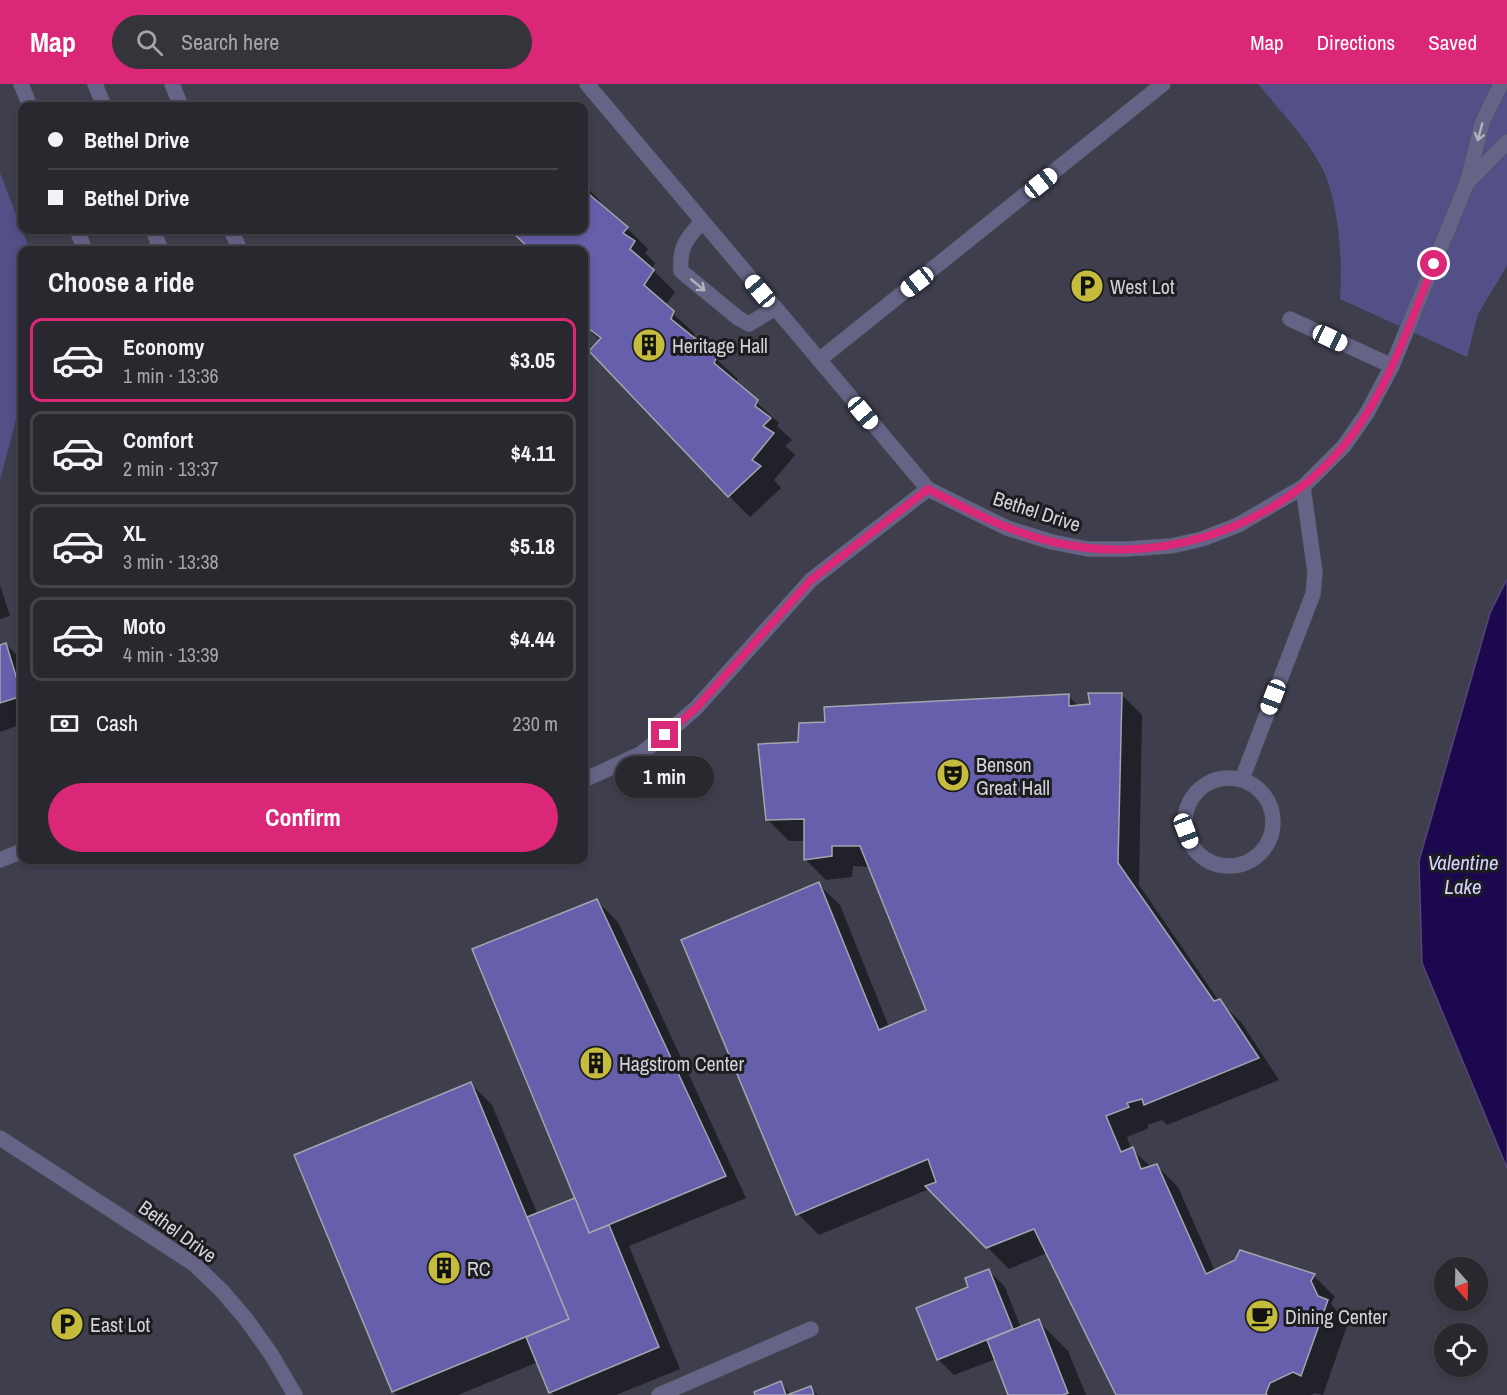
<!DOCTYPE html>
<meta charset="utf-8">
<style>
:root{--surface:#28282e;--page:#34343a;--text:#f1f3f6;--muted:#a5a6aa;--line:#44444a;--accent:#db2777}
body{margin:0;font-family:"Archivo Narrow",sans-serif;background:var(--page);color:var(--text);height:100vh;display:flex;flex-direction:column;font-size:22px;white-space:nowrap}
*{box-sizing:border-box;margin:0}
p{font-size:20px;color:var(--muted)}
.icon{flex:none;width:33px;height:33px;fill:none;stroke:currentColor;stroke-width:2;stroke-linecap:round;stroke-linejoin:round}
.map{position:relative;flex:1;overflow:hidden}
.side{position:absolute;left:18px;top:162px;width:570px;height:618px;display:flex;flex-direction:column;background:var(--surface);border-radius:12px;box-shadow:0 3px 9px #0003,0 0 0 2px var(--line)}
.side>*{flex:none}
.banner{position:absolute;left:18px;top:18px;width:570px;height:132px;border-radius:12px;box-shadow:0 3px 9px #0003,0 0 0 2px var(--line);display:grid;align-content:center;height:132px;padding:0 30px;background:var(--surface)}
.needle{width:39px;rotate:160deg}
.buttons{position:absolute;left:1434px;top:1173px;display:grid;gap:12px}
.buttons a{display:grid;place-items:center;width:54px;height:54px;border-radius:50%;background:var(--surface);box-shadow:0 3px 9px #0003,0 0 0 2px var(--line);font-size:30px}
.end{position:absolute;width:27px;height:27px;margin:-14px;border:8px solid #db2777;background:#fff;box-shadow:0 0 0 3px #fff}
.from{border-radius:50%}
.bubble{position:absolute;height:42px;border-radius:21px;background:var(--surface);box-shadow:0 3px 9px #0003,0 0 0 2px var(--line);font-size:20px;font-weight:800;line-height:42px;text-align:center}
.car{position:absolute;width:18px;height:36px;margin:-18px -9px;border-radius:8px;box-shadow:0 0 4px 2px #0007;background:linear-gradient(#fff 24%,#345 0 40%,#fff 0 76%,#345 0 86%,#fff 0)}
.banner b{display:flex;align-items:center;gap:21px;height:57px;font-size:22px}
.banner b+b{border-top:2px solid var(--line)}
.banner i{width:15px;height:15px;background:var(--text)}
ul{padding:0;list-style:none}
li{display:flex;align-items:center;gap:18px;height:84px;margin:0 12px 9px;padding:0 18px;border:3px solid var(--line);border-radius:12px}
li div{flex:1}
li b{display:block;font-size:22px}
li em{font-style:normal;font-weight:800}
li.selected{border-color:var(--accent)}
li>.icon{width:54px;height:54px;stroke-width:1.5}
h2{padding:0 30px;font-size:27px;line-height:72px}
.pay{display:flex;align-items:center;gap:15px;height:66px;padding:0 30px;font-size:22px}
.pay p{margin-inline-start:auto}
.cta{display:flex;gap:12px;margin-top:auto;padding:12px 30px}
.cta a{flex:1;height:69px;border-radius:36px;background:var(--accent);color:#fff;font-size:24px;font-weight:800;line-height:69px;text-align:center}
header{display:flex;align-items:center;gap:36px;box-sizing:border-box;height:84px;padding:0 30px;background:var(--accent);color:#fff}
header strong{font-size:28px}
nav{display:flex;gap:33px;margin-inline-start:auto;font-size:21px}
.search{width:420px;height:54px;background:var(--page);display:flex;align-items:center;gap:15px;box-sizing:border-box;padding:0 21px;border-radius:33px;color:var(--muted);font-size:22px}
.map>svg:first-child{display:block}
.built{fill:#3e3e4d;fill-rule:evenodd}
.green{fill:#534f87}
.water{fill:#1c084f;stroke:#534578;stroke-width:1.5}
.shadow{fill:#0007}
.building{fill:#665fab;stroke:#a4a4af;stroke-width:1.5}
.lines{fill:none;stroke-linecap:round;stroke-linejoin:round}
.lane-casing{stroke:#51515a;stroke-width:16}
.street-casing{stroke:#51515a;stroke-width:16}
.lane{stroke:#656486;stroke-width:15}
.street{stroke:#656486;stroke-width:15}
.oneway{stroke:#b1b1bf}
.route{stroke:#db2777;stroke-width:8}
.labels{text-anchor:middle;dominant-baseline:central;stroke-width:6;stroke-linejoin:round;paint-order:stroke}
.poi-label{font-size:20px;fill:#d2d2d8;stroke:#1d1d21;text-anchor:start}
.street-label{font-size:20px;fill:#d2d2d8;stroke:#1d1d21}
.water-label{font-size:21px;font-style:italic;fill:#d3d3fe;stroke:#1d1d21}
</style>
<header>
<strong>Map</strong>
<div class="search"><svg class="icon" aria-label="search" viewBox="0 0 24 24"><circle cx="10" cy="10" r="6"/><path d="M15 15l6 6"/></svg>Search here</div>
<nav><a>Map</a><a>Directions</a><a>Saved</a></nav>
</header>
<div class="map">
<svg width="1507" height="1311" viewBox="0 0 1507 1311">
<rect width="100%" height="100%" fill="#35353e"/>
<path class="built" d="M 0,0 L 1507,0 L 1507,1311 L 0,1311 ZM 22,22 L 584,22 L 584,146 L 22,146 ZM 22,166 L 584,166 L 584,776 L 22,776 ZM 1444,1184 L 1478,1184 L 1478,1216 L 1444,1216 ZM 1444,1250 L 1478,1250 L 1478,1282 L 1444,1282 Z"/>
<g class="green">
<path d="M 1258,0 L 1507,0 L 1507,182 L 1478,230 L 1467,273 L 1340,215 C 1343,178 1339,114 1320,80 C 1304,51 1279,26 1258,0 Z"/>
<path d="M 0,89 L 30,166 L 22,166 L 22,313 L 0,396 Z"/>
</g>
<path class="water" d="M 1507,495 L 1507,1084 L 1422,879 L 1419,777 L 1490,529 Z"/>
<g class="shadow">
<path d="M 584,100 L 600,117 L 598,120 L 627,144 L 648,165 L 645,169 L 655,179 L 652,185 L 675,208 L 665,222 L 695,250 L 693,254 L 738,295 L 735,299 L 779,339 L 777,342 L 792,356 L 785,362 L 795,371 L 774,396 L 781,404 L 750,433 L 729,412 L 600,257 L 584,240 L 584,236 L 591,226 L 584,218 L 584,166 L 533,166 L 512,146 L 584,146 Z"/>
<path d="M 0,501 L 10,532 L 0,535 Z"/>
<path d="M 6,560 L 22,577 L 22,640 L 0,648 L 0,562 Z"/>
<path d="M 1121,610 L 1142,631 L 1139,801 L 1219,917 L 1241,938 L 1279,996 L 1167,1041 L 1162,1036 L 1147,1041 L 1149,1044 L 1127,1053 L 1131,1065 L 1151,1083 L 1156,1081 L 1178,1103 L 1215,1187 L 1236,1177 L 1241,1168 L 1314,1192 L 1335,1213 L 1331,1219 L 1334,1224 L 1348,1239 L 1323,1311 L 1315,1309 L 1311,1311 L 1118,1311 L 1047,1169 L 1009,1185 L 929,1105 L 819,1151 L 798,1130 L 818,800 L 840,821 L 889,943 L 928,927 L 870,783 L 853,782 L 852,793 L 826,796 L 805,775 L 805,757 L 789,757 L 768,736 L 800,659 L 826,639 L 1068,612 L 1079,622 L 1092,621 Z"/>
<path d="M 597,817 L 618,838 L 746,1114 L 629,1162 L 680,1285 L 616,1311 L 553,1311 L 538,1278 L 458,1311 L 397,1311 L 393,1307 L 471,1000 L 492,1021 L 538,1131 L 577,1115 Z"/>
<path d="M 988,1186 L 1005,1203 L 1021,1244 L 1038,1237 L 1068,1267 L 1086,1311 L 1010,1311 L 996,1275 L 954,1291 L 938,1275 L 970,1204 Z"/>
<path d="M 780,1299 L 792,1311 L 810,1304 L 818,1311 L 756,1311 Z"/>
</g>
<g class="building">
<path d="M 584,106 L 628,143 L 623,149 L 635,157 L 630,165 L 654,186 L 644,201 L 674,227 L 671,235 L 717,272 L 714,279 L 758,316 L 755,322 L 771,334 L 763,342 L 774,349 L 752,376 L 761,382 L 728,413 L 589,267 L 601,254 L 584,241 L 584,233 L 589,226 L 584,220 L 584,166 L 531,166 L 510,146 L 584,146 Z"/>
<path d="M 6,559 L 22,612 L 0,619 L 0,561 Z"/>
<path d="M 1088,609 L 1122,609 L 1118,779 L 1214,917 L 1220,915 L 1259,974 L 1144,1021 L 1142,1015 L 1127,1019 L 1129,1023 L 1106,1032 L 1121,1068 L 1133,1063 L 1141,1085 L 1157,1080 L 1206,1190 L 1235,1176 L 1240,1166 L 1315,1190 L 1311,1197 L 1318,1212 L 1328,1216 L 1301,1292 L 1293,1288 L 1270,1299 L 1266,1309 L 1267,1311 L 1116,1311 L 1034,1145 L 986,1164 L 925,1102 L 936,1098 L 928,1075 L 796,1131 L 681,856 L 819,798 L 879,946 L 926,926 L 860,762 L 832,762 L 832,772 L 804,776 L 804,735 L 766,736 L 758,660 L 798,658 L 799,639 L 825,638 L 824,623 L 1069,610 L 1069,622 L 1090,620 Z"/>
<path d="M 597,815 L 726,1092 L 589,1149 L 472,865 Z"/>
<path d="M 471,998 L 569,1235 L 392,1308 L 294,1071 Z"/>
<path d="M 575,1114 L 589,1149 L 609,1141 L 659,1263 L 549,1309 L 526,1253 L 569,1235 L 527,1133 Z"/>
<path d="M 989,1185 L 1013,1245 L 937,1276 L 916,1224 L 968,1203 L 965,1194 Z"/>
<path d="M 1039,1235 L 1068,1309 L 1063,1311 L 1008,1311 L 987,1256 Z"/>
<path d="M 781,1297 L 786,1311 L 755,1311 L 754,1308 Z"/>
<path d="M 811,1302 L 814,1311 L 787,1311 Z"/>
</g>
<g class="lines">
<defs>
<g id="lane">
<path d="M 21,0 L 30,22"/>
<path d="M 95,0 L 104,22"/>
<path d="M 172,0 L 181,22"/>
<path d="M 702,137 C 687,155 679,162 681,187 L 738,234 L 749,240 L 775,224"/>
<path d="M 77,146 L 85,166"/>
<path d="M 153,146 L 161,166"/>
<path d="M 231,146 L 240,166"/>
<path d="M 1290,235 L 1392,282"/>
<path d="M 819,276 L 1163,0"/>
<circle cx="1229" cy="738" r="44"/>
<path d="M 1242,695 L 1313,510 L 1315,488 L 1303,403"/>
<path d="M 659,1311 L 811,1245"/>
</g>
<g id="street">
<path d="M 587,0 L 928,405"/>
<path d="M 1469,97 L 1507,58"/>
<path d="M 584,696 L 640,670 L 665,651 L 696,624 L 811,496 L 928,405 L 1007,444 L 1052,458 L 1088,465 L 1126,465 L 1171,462 L 1202,455 L 1238,441 L 1303,403 L 1344,362 L 1367,329 L 1392,282 L 1467,99 L 1482,39 L 1501,0"/>
<path d="M 0,776 L 22,767"/>
<path d="M 0,1054 L 194,1180 L 222,1207 L 246,1235 L 271,1270 L 295,1311"/>
</g>
</defs>
<use href="#lane" class="lane-casing"/>
<use href="#street" class="street-casing"/>
<use href="#lane" class="lane"/>
<use href="#street" class="street"/>
</g>
<defs><path id="oneway-shaft" d="M-6 0H5M1.5-3L5.5 0L1.5 3" fill="none" stroke-width="1.6" stroke-linecap="round" stroke-linejoin="round" transform="scale(1.5)"/></defs>
<g class="oneway">
<use href="#oneway-shaft" transform="translate(1480 48) rotate(105)"/>
<use href="#oneway-shaft" transform="translate(698 201) rotate(40)"/>
</g>
<g class="lines">
<path class="route" d="M 665,651 L 696,624 L 811,496 L 928,405 C 968,426 1009,448 1053,458 C 1172,486 1303,435 1367,329 C 1396,283 1413,230 1434,180"/>
</g>
<defs>
<symbol id="parking-disc" viewBox="-11 -11 22 22"><circle r="9.5" fill="#c5bc3d" stroke="#1d1d21"/><path d="M-3.5-5.5H1a3.5 3.5 0 0 1 0 7H-1V5.5H-3.5ZM-1-3.4V-.6H.8a1.4 1.4 0 0 0 0-2.8Z" fill="#111"/></symbol>
<symbol id="building-disc" viewBox="-11 -11 22 22"><circle r="9.5" fill="#c5bc3d" stroke="#1d1d21"/><path d="M-4-6H4V6H1V3H-1V6H-4ZM-2.5-4.3h1.7v1.8h-1.7ZM.8-4.3h1.7v1.8H.8ZM-2.5-1h1.7V.8h-1.7ZM.8-1h1.7V.8H.8Z" fill="#111"/></symbol>
<symbol id="theatre-disc" viewBox="-11 -11 22 22"><circle r="9.5" fill="#c5bc3d" stroke="#1d1d21"/><path d="M-5-5.5Q0-4 5-5.5V0Q5 5 0 6Q-5 5-5 0ZM-3.3-2.5H-1v1.5H-3.3ZM1-2.5H3.3v1.5H1ZM-2.8 1Q0 5.5 2.8 1Z" fill="#111"/></symbol>
<symbol id="cafe-disc" viewBox="-11 -11 22 22"><circle r="9.5" fill="#c5bc3d" stroke="#1d1d21"/><path d="M-5.5-4.5H6V0H3Q3 3.5 0 3.5H-2.5Q-5.5 3.5-5.5 0ZM3-3.2v2h1.7v-2ZM-6 4.5H4V6H-6Z" fill="#111"/></symbol>
</defs>
<g fill-rule="evenodd">
<use href="#parking-disc" x="1068" y="183" width="38" height="38"/>
<use href="#building-disc" x="630" y="242" width="38" height="38"/>
<use href="#theatre-disc" x="934" y="672" width="38" height="38"/>
<use href="#building-disc" x="577" y="960" width="38" height="38"/>
<use href="#building-disc" x="425" y="1165" width="38" height="38"/>
<use href="#cafe-disc" x="1243" y="1213" width="38" height="38"/>
<use href="#parking-disc" x="48" y="1221" width="38" height="38"/>
</g>
<g class="labels">
<g class="poi-label">
<text x="1110" y="202">West Lot</text>
<text x="672" y="261">Heritage Hall</text>
<text x="976" y="680">Benson<tspan x="976" dy="23">Great Hall</tspan></text>
<text x="619" y="979">Hagstrom Center</text>
<text x="467" y="1184">RC</text>
<text x="1285" y="1232">Dining Center</text>
<text x="90" y="1240">East Lot</text>
</g>
<g class="street-label">
<text transform="translate(1037 427) rotate(18)">Bethel Drive</text>
<text transform="translate(178 1147) rotate(36)">Bethel Drive</text>
</g>
<g class="water-label">
<text x="1463" y="778">Valentine<tspan x="1463" dy="24">Lake</tspan></text>
</g>
</g>
</svg>
<div class="buttons">
<a><svg class="needle" viewBox="-14 -14 28 28"><path d="M0-13l5 13h-10z" fill="#e53935"/><path d="M0 13l5-13h-10z" fill="#a5a6aa"/></svg></a>
<a><svg class="icon" aria-label="locate" viewBox="0 0 24 24"><circle cx="12" cy="12" r="6"/><path d="M12 2v4M12 18v4M2 12h4M18 12h4"/></svg></a>
</div>
<i class="end from" style="left:1434px;top:180px"></i>
<i class="end" style="left:665px;top:651px"></i>
<div class="bubble" style="left:615px;top:672px;width:99px">1 min</div>
<i class="car" style="left:1041px;top:99px;rotate:51deg"></i>
<i class="car" style="left:917px;top:198px;rotate:232deg"></i>
<i class="car" style="left:760px;top:207px;rotate:320deg"></i>
<i class="car" style="left:1330px;top:254px;rotate:115deg"></i>
<i class="car" style="left:863px;top:329px;rotate:140deg"></i>
<i class="car" style="left:1273px;top:613px;rotate:201deg"></i>
<i class="car" style="left:1186px;top:747px;rotate:159deg"></i>
<div class="banner">
<b><i class="from"></i>Bethel Drive</b>
<b><i></i>Bethel Drive</b>
</div>
<section class="side">
<h2>Choose a ride</h2>
<ul>
<li class="selected"><svg class="icon" aria-label="car" viewBox="0 0 24 24"><path d="M5 17H2v-5l4-1 3-4h7l3 4 3 1v5h-3M9 17h6M6 11h13"/><circle cx="7" cy="17" r="2"/><circle cx="17" cy="17" r="2"/></svg><div><b>Economy</b><p>1 min · 13:36</p></div><em>$3.05</em></li>
<li><svg class="icon" aria-label="car" viewBox="0 0 24 24"><path d="M5 17H2v-5l4-1 3-4h7l3 4 3 1v5h-3M9 17h6M6 11h13"/><circle cx="7" cy="17" r="2"/><circle cx="17" cy="17" r="2"/></svg><div><b>Comfort</b><p>2 min · 13:37</p></div><em>$4.11</em></li>
<li><svg class="icon" aria-label="car" viewBox="0 0 24 24"><path d="M5 17H2v-5l4-1 3-4h7l3 4 3 1v5h-3M9 17h6M6 11h13"/><circle cx="7" cy="17" r="2"/><circle cx="17" cy="17" r="2"/></svg><div><b>XL</b><p>3 min · 13:38</p></div><em>$5.18</em></li>
<li><svg class="icon" aria-label="car" viewBox="0 0 24 24"><path d="M5 17H2v-5l4-1 3-4h7l3 4 3 1v5h-3M9 17h6M6 11h13"/><circle cx="7" cy="17" r="2"/><circle cx="17" cy="17" r="2"/></svg><div><b>Moto</b><p>4 min · 13:39</p></div><em>$4.44</em></li>
</ul>
<div class="pay"><svg class="icon" aria-label="cash" viewBox="0 0 24 24"><path d="M3 7h18v10H3z"/><circle cx="12" cy="12" r="2"/></svg>Cash<p>230 m</p></div>
<div class="cta"><a>Confirm</a></div>
</section>
</div>
